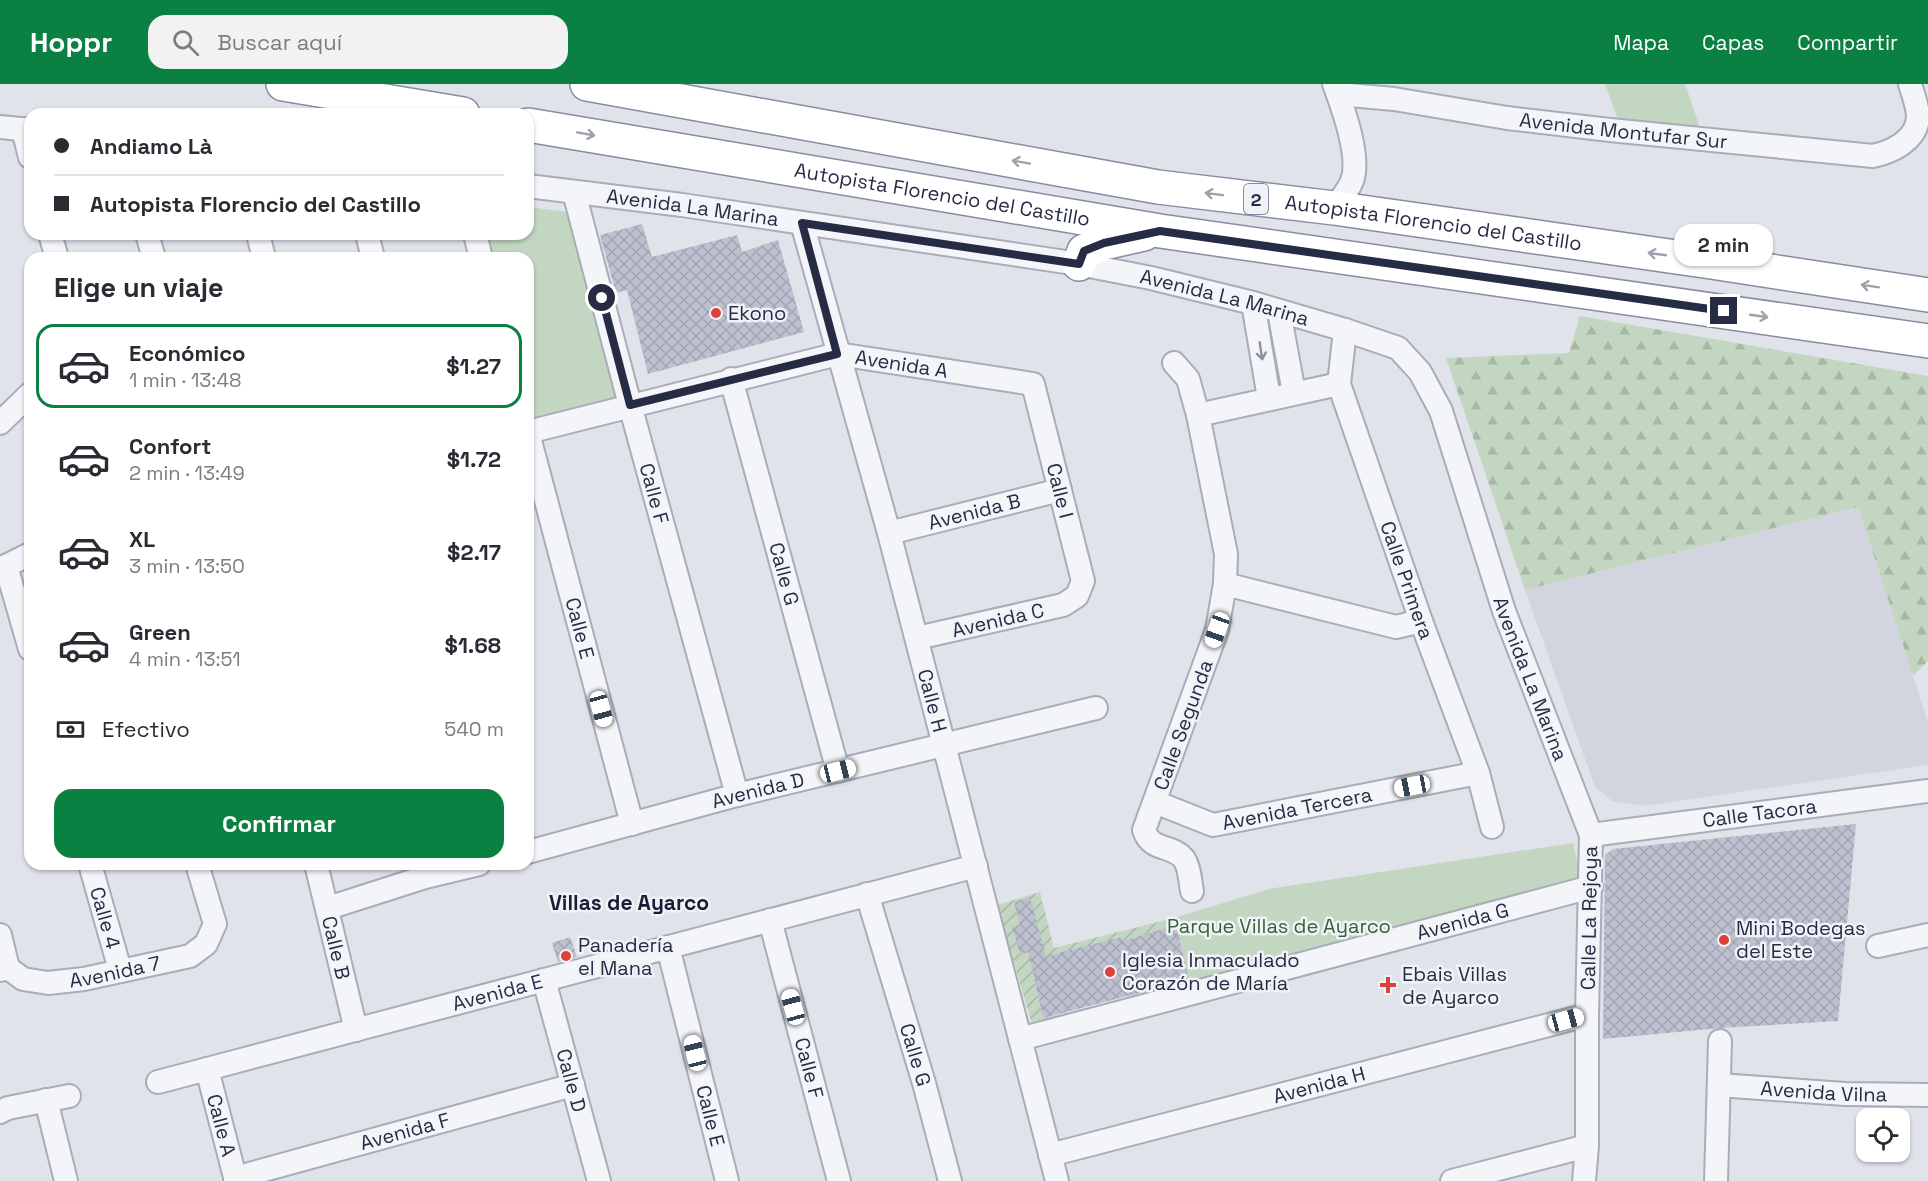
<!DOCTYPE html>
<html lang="es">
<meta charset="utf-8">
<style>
:root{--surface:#fff;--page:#f2f2f3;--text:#2b2b33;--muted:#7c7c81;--line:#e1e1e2;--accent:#0b8043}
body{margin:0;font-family:"Space Grotesk",sans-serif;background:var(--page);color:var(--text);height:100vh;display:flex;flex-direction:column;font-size:22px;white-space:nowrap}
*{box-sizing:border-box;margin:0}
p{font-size:20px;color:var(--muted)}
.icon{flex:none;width:33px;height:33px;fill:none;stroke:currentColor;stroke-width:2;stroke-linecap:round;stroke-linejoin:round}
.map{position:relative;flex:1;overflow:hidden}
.details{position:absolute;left:24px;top:168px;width:510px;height:618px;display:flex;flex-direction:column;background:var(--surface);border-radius:18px;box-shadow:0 2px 4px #0004}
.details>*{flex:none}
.banner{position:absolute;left:24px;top:24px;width:510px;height:132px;border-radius:18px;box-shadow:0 2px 4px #0004;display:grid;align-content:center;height:132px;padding:0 30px;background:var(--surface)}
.buttons{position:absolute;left:1856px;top:1024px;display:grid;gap:12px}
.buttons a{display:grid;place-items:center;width:54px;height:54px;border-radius:12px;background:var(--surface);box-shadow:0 2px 4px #0004;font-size:30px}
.end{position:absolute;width:27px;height:27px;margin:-14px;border:8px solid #272c45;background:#fff;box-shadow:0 0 0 3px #fff}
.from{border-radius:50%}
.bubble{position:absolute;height:42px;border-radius:18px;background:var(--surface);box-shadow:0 2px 4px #0004;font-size:20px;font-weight:700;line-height:42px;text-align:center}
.car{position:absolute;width:18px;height:36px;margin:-18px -9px;border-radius:8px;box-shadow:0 0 4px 2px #0007;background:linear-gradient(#fff 24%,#345 0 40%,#fff 0 76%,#345 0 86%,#fff 0)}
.banner b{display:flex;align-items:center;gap:21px;height:57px;font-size:22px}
.banner b+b{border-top:2px solid var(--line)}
.banner i{width:15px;height:15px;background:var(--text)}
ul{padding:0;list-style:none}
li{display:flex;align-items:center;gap:18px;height:84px;margin:0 12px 9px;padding:0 18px;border:3px solid transparent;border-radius:18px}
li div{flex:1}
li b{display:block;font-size:22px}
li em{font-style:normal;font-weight:700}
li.selected{border-color:var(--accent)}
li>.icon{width:54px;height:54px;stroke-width:1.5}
h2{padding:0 30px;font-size:27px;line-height:72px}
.pay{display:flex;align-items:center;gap:15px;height:66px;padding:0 30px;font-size:22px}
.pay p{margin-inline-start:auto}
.action{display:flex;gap:12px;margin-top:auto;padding:12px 30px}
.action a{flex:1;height:69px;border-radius:18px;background:var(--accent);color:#fff;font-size:24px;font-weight:700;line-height:69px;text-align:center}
header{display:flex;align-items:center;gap:36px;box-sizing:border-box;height:84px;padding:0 30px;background:var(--accent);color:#fff}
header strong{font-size:28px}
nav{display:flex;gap:33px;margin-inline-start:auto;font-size:21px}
.search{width:420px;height:54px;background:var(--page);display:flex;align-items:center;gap:15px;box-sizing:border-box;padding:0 21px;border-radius:18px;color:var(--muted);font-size:22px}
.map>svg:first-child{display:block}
.built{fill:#d2d5e0}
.green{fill:#c2d6c1}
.forest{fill:url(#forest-firs)}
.garden{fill:url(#garden-furrows)}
.building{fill:url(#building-cross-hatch)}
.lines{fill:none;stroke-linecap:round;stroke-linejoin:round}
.minor-casing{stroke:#a9acb9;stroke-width:26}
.highway-casing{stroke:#868ca3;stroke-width:36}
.minor{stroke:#f4f5f9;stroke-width:22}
.highway{stroke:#fff;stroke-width:33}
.oneway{stroke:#9ea0ab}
.oneway2{stroke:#8e909f}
.route{stroke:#272c45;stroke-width:8}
.poi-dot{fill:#dd4038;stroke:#f1f2f8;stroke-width:2}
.labels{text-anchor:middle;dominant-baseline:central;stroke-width:5;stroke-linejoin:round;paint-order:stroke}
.shield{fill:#f1f2f8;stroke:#64677b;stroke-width:1.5}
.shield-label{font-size:18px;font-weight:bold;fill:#272c45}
.street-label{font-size:20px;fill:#272c45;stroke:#f1f2f8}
.poi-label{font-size:20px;fill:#272c45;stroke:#f1f2f8;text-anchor:start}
.park-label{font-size:20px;fill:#336233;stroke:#f1f2f8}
.neighbourhood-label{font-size:21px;font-weight:bold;fill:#191d35;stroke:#f1f2f8}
</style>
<header>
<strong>Hoppr</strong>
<div class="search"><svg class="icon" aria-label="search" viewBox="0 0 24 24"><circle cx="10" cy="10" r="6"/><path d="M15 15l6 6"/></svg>Buscar aquí</div>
<nav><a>Mapa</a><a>Capas</a><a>Compartir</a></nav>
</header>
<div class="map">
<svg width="1928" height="1097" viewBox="0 0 1928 1097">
<defs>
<pattern id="forest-firs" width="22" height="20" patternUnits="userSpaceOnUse" patternTransform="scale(1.5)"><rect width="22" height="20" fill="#c2d6c1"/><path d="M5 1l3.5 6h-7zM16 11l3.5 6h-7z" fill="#a7b8a7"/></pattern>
<pattern id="garden-furrows" width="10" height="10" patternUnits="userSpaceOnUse" patternTransform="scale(1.5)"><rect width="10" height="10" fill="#c2d6c1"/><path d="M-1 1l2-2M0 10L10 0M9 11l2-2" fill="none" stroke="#a7b8a7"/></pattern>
<pattern id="building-cross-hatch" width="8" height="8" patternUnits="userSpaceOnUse" patternTransform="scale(1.5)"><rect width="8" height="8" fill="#bdc0ce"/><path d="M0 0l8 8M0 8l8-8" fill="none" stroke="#a2a5b2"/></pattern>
</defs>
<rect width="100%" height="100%" fill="#e1e3eb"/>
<path class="built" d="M 1858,423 L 1928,638 L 1928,681 L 1644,722 L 1612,717 L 1595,703 L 1525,506 Z"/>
<g class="green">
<path d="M 1605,0 L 1685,0 L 1702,50 L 1618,36 Z"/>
<path d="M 528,123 L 569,128 L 618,316 L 536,336 L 528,305 L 528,174 L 493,174 L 487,150 L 528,150 Z"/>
<path d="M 1573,759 L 1583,800 L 1191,904 L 1174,834 L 1269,805 Z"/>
</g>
<path class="forest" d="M 1580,232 L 1928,292 L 1928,577 L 1913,592 L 1858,423 L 1525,506 L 1446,274 L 1569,269 Z"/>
<path class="garden" d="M 1040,808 L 1054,864 L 1174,834 L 1176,841 L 1123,857 L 1122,853 L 1030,877 L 1043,934 L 1132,914 L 1130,901 L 1136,900 L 1139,912 L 1035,943 L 1032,940 L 997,821 Z"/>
<g class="building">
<path d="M 642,140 L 652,173 L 737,151 L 742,168 L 778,156 L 804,248 L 648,290 L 627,206 L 616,209 L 600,151 Z"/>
<path d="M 1856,740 L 1838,937 L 1720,944 L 1603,955 L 1605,771 L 1613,765 Z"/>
<path d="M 1030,813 L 1046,872 L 1122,853 L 1123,857 L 1176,841 L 1189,896 L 1043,934 L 1028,868 L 1020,870 L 1012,843 L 1020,841 L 1014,818 Z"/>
<path d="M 570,853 L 577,873 L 558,878 L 552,859 Z"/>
</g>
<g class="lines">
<defs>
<g id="minor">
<path id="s1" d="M 1338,10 L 1394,15 L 1507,34 L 1610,46 L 1873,72 C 1892,68 1917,56 1918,33 C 1918,23 1913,10 1910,0"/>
<path d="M 0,43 L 30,46"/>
<path d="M 23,45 L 30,73"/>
<path id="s2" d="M 528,102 L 682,121 L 1079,180 L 1151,194 L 1253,219 L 1345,246 L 1398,264 L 1420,288 L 1441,327 L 1504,527 L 1591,751 L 1587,931 L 1587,1062 L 1584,1097"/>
<path id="s3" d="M 574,108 L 630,321 L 737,711"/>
<path d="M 1334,124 C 1340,116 1348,107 1352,97 C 1361,73 1343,24 1334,0"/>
<path id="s4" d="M 802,139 L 889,449 L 1057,1097"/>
<path d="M 50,150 L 57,174"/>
<path d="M 147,150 L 154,174"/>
<path d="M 258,150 L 264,174"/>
<path d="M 367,150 L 373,174"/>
<path d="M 475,150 L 481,174"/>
<path d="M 1253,219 L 1269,314"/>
<path d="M 1279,227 L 1294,309"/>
<path id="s5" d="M 1345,246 L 1339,300 L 1421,537 L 1478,689 L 1492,743"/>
<path d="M 1174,279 L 1188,295 L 1198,331 L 1226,470 L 1225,500 L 1217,546 L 1144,746 C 1151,768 1172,760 1184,775 C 1190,784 1190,797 1192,807"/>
<path id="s6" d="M 731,295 L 838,687"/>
<path d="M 1198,331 L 1339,300"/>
<path d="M 0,339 L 30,310"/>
<path id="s7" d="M 528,348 L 838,270 L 1033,300 L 1083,497 L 1077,512 L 1063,521 L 917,554"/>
<path id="s8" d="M 528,349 L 632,740"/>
<path id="s9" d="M 889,449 L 1060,406"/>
<path d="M 6,482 L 30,565"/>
<path d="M 0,488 L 6,482 L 30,470"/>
<path d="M 1225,500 L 1396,543 L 1421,537"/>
<path id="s10" d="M 1155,718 L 1213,741 L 1478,689"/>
<path id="s11" d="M 1591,751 L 1928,707"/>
<path id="s12" d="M 528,768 L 737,711 L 1096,624"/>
<path id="s13" d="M 90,780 L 120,886"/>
<path id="s14" d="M 316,780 L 356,946"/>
<path id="s15" d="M 867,810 L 924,999 L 950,1097"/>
<path d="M 328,824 L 425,793 L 479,780"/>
<path id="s16" d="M 770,836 L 839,1097"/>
<path d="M 0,851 L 8,884"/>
<path d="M 1878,862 L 1928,851"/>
<path id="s17" d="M 668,863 L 727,1097"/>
<path id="s18" d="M 0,886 L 8,884 L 23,895 L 48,899 L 84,895 L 190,872 L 206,860 L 215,840 L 197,780"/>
<path id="s19" d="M 544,896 L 599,1097"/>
<path id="s20" d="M 1020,955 L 1591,803"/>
<path id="s21" d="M 207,985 L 236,1097"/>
<path id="s22" d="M 158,998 L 976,782"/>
<path id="s23" d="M 1719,1001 L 1845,1010 L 1928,1011"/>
<path d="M 46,1016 L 66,1097"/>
<path d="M 0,1028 L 8,1024 L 69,1012"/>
<path id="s24" d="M 1050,1071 L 1587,931"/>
<path id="s25" d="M 235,1094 L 573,1001"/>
<path d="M 1452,1097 L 1587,1062"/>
<path d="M 1716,1097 L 1720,957"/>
</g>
<g id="highway">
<path d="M 283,0 L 463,30"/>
<path id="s26" d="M 587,0 L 1158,103 L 1334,124 L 1711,178 L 1928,211"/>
<path id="s27" d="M 528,41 L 1160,147 L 1928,257"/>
<path d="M 1079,180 L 1084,167 L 1104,159 L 1144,150"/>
</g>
</defs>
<use href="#minor" class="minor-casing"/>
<use href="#highway" class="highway-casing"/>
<use href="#minor" class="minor"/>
<use href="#highway" class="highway"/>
</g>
<defs><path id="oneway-shaft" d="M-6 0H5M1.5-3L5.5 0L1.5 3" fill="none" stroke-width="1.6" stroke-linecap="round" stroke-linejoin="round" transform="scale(1.5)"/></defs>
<g class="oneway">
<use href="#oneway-shaft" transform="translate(586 50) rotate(10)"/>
<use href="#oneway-shaft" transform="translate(1021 78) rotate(-170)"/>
<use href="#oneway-shaft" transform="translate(1214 110) rotate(-173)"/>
<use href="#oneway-shaft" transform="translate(1657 170) rotate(-172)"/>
<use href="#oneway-shaft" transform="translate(1870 202) rotate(-171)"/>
<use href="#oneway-shaft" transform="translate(1759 232) rotate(8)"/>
</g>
<use class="oneway2" href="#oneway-shaft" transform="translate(1261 267) rotate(81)"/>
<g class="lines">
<path class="route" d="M 602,214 L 630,321 L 837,270 L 802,139 L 1079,180 L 1084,167 L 1104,159 L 1160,147 L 1724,227"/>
</g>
<g class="poi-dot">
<circle cx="716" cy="229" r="6"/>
<circle cx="1724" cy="856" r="6"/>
<circle cx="566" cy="872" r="6"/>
<circle cx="1110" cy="888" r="6"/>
<path d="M1385 892h6v6h6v6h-6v6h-6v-6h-6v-6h6z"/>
</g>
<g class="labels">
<rect class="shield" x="1244" y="100" width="24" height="30" rx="4.5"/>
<g class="shield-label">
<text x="1256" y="115">2</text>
</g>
<g class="street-label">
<text stroke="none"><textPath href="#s1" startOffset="288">Avenida Montufar Sur</textPath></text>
<text stroke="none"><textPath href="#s27" startOffset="420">Autopista Florencio del Castillo</textPath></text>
<text stroke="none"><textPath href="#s2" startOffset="166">Avenida La Marina</textPath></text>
<text stroke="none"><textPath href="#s26" startOffset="858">Autopista Florencio del Castillo</textPath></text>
<text stroke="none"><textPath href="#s2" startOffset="706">Avenida La Marina</textPath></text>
<text stroke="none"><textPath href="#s7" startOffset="384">Avenida A</textPath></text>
<text stroke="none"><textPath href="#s7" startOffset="627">Calle I</textPath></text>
<text stroke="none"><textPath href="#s3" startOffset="312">Calle F</textPath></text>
<text stroke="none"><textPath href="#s9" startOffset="88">Avenida B</textPath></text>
<text stroke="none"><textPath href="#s6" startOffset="202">Calle G</textPath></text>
<text stroke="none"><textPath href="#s5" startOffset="262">Calle Primera</textPath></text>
<text transform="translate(998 536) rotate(-13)">Avenida C</text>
<text stroke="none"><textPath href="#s8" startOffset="202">Calle E</textPath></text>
<text stroke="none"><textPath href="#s2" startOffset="1246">Avenida La Marina</textPath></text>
<text stroke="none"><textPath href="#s4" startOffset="495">Calle H</textPath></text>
<text transform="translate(1183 641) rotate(-70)">Calle Segunda</text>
<text stroke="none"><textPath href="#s12" startOffset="238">Avenida D</textPath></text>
<text stroke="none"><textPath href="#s10" startOffset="148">Avenida Tercera</textPath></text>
<text stroke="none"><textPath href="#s11" startOffset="170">Calle Tacora</textPath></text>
<text stroke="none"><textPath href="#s13" startOffset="56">Calle 4</textPath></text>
<text transform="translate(1589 834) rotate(-89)">Calle La Rejoya</text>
<text stroke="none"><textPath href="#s20" startOffset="458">Avenida G</textPath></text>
<text stroke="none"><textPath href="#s14" startOffset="86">Calle B</textPath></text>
<text stroke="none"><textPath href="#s18" startOffset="120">Avenida 7</textPath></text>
<text stroke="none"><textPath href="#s22" startOffset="351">Avenida E</textPath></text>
<text stroke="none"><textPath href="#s15" startOffset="168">Calle G</textPath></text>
<text stroke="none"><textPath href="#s16" startOffset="153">Calle F</textPath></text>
<text stroke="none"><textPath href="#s19" startOffset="104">Calle D</textPath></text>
<text stroke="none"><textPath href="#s24" startOffset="278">Avenida H</textPath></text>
<text stroke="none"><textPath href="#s23" startOffset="105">Avenida Vilna</textPath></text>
<text stroke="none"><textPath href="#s17" startOffset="174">Calle E</textPath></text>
<text stroke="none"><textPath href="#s21" startOffset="58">Calle A</textPath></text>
<text stroke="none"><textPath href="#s25" startOffset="176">Avenida F</textPath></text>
</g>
<g class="poi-label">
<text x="728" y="229">Ekono</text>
<text x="1736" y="844">Mini Bodegas<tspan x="1736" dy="23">del Este</tspan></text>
<text x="578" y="861">Panadería<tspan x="578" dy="23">el Mana</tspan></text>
<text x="1122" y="876">Iglesia Inmaculado<tspan x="1122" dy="23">Corazón de María</tspan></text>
<text x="1402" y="890">Ebais Villas<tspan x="1402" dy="23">de Ayarco</tspan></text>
</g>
<g class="park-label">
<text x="1279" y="842">Parque Villas de Ayarco</text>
</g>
<g class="neighbourhood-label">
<text x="629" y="818">Villas de Ayarco</text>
</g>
</g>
</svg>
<div class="buttons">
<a><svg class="icon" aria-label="locate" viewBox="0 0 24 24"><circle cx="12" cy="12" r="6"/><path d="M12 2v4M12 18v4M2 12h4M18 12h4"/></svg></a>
</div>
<i class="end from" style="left:602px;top:214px"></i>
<i class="end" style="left:1724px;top:227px"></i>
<div class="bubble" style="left:1674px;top:140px;width:99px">2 min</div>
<i class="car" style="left:1217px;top:546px;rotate:200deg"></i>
<i class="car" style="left:601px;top:625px;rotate:165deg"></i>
<i class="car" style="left:838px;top:687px;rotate:76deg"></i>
<i class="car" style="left:1412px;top:702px;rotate:259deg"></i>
<i class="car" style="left:793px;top:923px;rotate:345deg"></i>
<i class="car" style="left:1566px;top:936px;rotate:75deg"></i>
<i class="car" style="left:695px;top:969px;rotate:346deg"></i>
<div class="banner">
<b><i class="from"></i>Andiamo Là</b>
<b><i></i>Autopista Florencio del Castillo</b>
</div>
<section class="details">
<h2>Elige un viaje</h2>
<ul>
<li class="selected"><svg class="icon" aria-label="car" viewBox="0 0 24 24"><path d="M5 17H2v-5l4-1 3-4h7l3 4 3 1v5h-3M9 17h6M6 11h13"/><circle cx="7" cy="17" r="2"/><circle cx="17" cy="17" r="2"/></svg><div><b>Económico</b><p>1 min · 13:48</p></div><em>$1.27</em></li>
<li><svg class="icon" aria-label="car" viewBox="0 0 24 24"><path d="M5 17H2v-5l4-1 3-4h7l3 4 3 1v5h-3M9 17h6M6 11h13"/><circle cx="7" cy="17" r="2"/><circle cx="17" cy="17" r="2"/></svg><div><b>Confort</b><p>2 min · 13:49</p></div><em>$1.72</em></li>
<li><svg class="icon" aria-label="car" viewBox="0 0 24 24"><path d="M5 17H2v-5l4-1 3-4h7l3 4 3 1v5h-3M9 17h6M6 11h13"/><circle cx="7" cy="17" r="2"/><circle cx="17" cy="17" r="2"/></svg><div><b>XL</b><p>3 min · 13:50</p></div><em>$2.17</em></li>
<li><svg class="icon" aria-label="car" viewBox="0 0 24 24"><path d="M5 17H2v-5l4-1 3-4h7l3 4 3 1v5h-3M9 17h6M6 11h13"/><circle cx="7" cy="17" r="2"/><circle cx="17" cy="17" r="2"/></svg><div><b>Green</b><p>4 min · 13:51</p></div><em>$1.68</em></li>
</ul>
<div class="pay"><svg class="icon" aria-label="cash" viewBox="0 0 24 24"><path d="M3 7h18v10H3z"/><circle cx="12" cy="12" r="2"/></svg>Efectivo<p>540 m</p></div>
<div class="action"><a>Confirmar</a></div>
</section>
</div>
